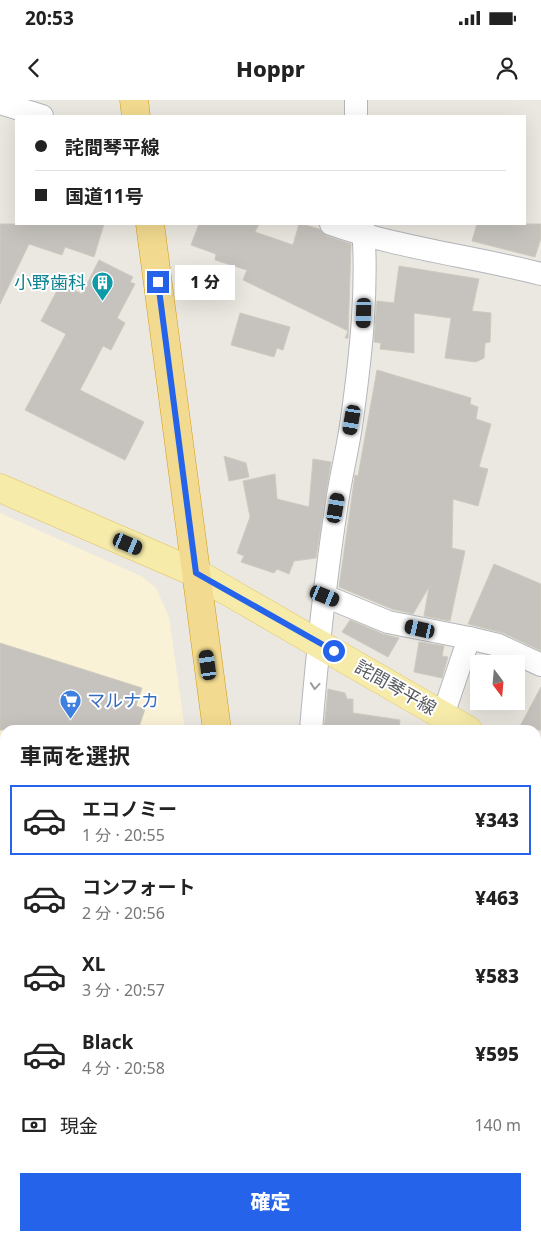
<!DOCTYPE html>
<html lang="ja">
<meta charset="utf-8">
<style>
:root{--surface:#fff;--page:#f6f6f6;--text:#222;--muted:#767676;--line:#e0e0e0;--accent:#2563eb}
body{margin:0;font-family:"Noto Sans","Noto Sans JP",sans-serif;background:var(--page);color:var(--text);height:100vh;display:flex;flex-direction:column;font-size:19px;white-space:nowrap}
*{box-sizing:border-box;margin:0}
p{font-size:16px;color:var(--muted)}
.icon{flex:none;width:28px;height:28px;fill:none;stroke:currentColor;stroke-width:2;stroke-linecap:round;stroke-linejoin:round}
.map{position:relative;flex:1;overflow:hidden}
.sheet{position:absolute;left:0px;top:625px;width:541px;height:516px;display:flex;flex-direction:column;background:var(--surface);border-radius:15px 15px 0 0;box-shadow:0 5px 20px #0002}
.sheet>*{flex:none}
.guide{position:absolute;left:15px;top:15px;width:511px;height:110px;border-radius:0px;box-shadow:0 5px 20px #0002;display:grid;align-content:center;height:110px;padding:0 20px;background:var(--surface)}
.needle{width:32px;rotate:164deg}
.controls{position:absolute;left:470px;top:555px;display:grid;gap:10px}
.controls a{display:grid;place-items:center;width:55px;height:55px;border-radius:0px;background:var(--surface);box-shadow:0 5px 20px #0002;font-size:25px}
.end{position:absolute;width:22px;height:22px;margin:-11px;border:6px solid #2563eb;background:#fff;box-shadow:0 0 0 2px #fff}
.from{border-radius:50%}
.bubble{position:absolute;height:35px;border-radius:0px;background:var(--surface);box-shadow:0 5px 20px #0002;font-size:16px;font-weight:800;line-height:35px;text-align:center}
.car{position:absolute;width:15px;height:30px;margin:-15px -8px;border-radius:6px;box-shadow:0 0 4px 1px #0007;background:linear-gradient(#222 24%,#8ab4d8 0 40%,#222 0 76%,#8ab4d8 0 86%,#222 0)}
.guide b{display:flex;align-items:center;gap:18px;height:48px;font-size:19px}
.guide b+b{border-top:1px solid var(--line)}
.guide i{width:12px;height:12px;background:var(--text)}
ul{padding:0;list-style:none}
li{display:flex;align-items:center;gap:15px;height:70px;margin:0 10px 8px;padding:0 10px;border:2px solid transparent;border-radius:0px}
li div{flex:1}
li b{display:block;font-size:19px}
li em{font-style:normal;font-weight:800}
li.active{border-color:var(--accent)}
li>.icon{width:45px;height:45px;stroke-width:1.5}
h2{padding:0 20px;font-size:22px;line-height:60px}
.pay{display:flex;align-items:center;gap:12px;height:55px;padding:0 20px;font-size:19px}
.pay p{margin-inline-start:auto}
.button{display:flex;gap:10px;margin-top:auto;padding:10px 20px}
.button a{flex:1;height:58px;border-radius:0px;background:var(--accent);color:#fff;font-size:20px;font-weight:800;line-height:58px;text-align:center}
.status{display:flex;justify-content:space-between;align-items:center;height:35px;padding:0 25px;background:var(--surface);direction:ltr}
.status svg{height:14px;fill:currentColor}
header{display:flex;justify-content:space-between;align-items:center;height:65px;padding:0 20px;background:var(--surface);font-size:22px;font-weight:800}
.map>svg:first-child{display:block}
.commercial{fill:#faf2d6}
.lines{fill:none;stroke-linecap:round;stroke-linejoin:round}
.stream{stroke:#a4d1f6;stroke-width:7}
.river{stroke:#a4d1f6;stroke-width:40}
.building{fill:#c6c3be;stroke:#cecabf}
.street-casing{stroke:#b3b6ba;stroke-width:24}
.primary-casing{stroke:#e2c061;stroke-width:29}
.highway-casing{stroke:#d59c15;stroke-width:29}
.street{stroke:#fff;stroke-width:22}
.primary{stroke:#f6eba9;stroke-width:28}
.highway{stroke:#f2da90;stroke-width:28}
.oneway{stroke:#9b9da0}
.route{stroke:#2563eb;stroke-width:6}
.labels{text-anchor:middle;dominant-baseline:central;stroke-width:4;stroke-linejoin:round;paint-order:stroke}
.culture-label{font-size:18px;fill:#0d838f;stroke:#fff;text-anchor:end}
.street-label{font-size:18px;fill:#595c60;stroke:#fff}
.shop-label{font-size:18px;fill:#366cbe;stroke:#fff;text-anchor:start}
</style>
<div class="status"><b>20:53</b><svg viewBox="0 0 49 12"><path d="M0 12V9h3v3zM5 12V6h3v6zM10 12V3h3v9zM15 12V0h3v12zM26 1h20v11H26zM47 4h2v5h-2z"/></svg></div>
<header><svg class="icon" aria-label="back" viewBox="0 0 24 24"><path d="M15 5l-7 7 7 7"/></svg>Hoppr<svg class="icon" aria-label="person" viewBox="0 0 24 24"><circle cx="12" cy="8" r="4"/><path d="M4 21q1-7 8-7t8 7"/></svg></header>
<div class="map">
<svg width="541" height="1141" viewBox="0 0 541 1141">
<rect width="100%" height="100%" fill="#eae8e0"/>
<path class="commercial" d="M 0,413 L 143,477 L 156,488 L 169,517 L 185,630 L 5,630 L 5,732 L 0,728 Z"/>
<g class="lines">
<path class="stream" d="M 0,744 L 5,748"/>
<g class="river">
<path d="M 0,875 L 5,879"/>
<path d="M 313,1136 L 318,1141"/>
</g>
</g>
<g class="building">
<path d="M 0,124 L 104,124 L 94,157 L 65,147 L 62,155 L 29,144 L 0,204 Z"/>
<path d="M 199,124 L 259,124 L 255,132 L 293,145 L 299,124 L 302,124 L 319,129 L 327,136 L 351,144 L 348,238 L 345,238 L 348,231 L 243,180 L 247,170 L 215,160 L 216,154 L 191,145 Z"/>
<path d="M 477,124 L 541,124 L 541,138 L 535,157 L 472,141 Z"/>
<path d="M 99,160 L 133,177 L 130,182 L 135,184 L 117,218 L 125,223 L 111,250 L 103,246 L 80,290 L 144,322 L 125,360 L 25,310 L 66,234 L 41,221 L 61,183 L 82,194 Z"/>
<path d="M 399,166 L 479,179 L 472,211 L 491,213 L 490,242 L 485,243 L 484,258 L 476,262 L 445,258 L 451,218 L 414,213 L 414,253 L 380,249 L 381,243 L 374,242 L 377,201 L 394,203 Z"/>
<path d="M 240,213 L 290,227 L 283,250 L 277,248 L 274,257 L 231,245 Z"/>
<path d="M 377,270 L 471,298 L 470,304 L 478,307 L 476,319 L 491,324 L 479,367 L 488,369 L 478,406 L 453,399 L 452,448 L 465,451 L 450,521 L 424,516 L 429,487 L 413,514 L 392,509 L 339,487 L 355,375 L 358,376 Z"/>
<path d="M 224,356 L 246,363 L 249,377 L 229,381 Z"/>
<path d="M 313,359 L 331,362 L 316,458 L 294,461 L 289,474 L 277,469 L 274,473 L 241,462 L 244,456 L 237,453 L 250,417 L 243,381 L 275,374 L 277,399 L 309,407 Z"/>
<path d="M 494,464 L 541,484 L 541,551 L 503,533 L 468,524 Z"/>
<path d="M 350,520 L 383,534 L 399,538 L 388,557 L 342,532 Z"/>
<path d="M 419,542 L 444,546 L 442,556 L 448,557 L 442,578 L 414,572 Z"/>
<path d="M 0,543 L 142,588 L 136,606 L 145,609 L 138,630 L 0,630 Z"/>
<path d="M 541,587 L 541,630 L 518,630 Z"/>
<path d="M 328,589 L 345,593 L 347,599 L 353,599 L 353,613 L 400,620 L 399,630 L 324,630 Z"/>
</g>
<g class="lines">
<defs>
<g id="street">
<path d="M 356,0 L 356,16"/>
<path d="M 0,3 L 42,16"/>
<path d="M 331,124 C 398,148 471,156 541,174"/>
<path d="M 325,496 L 388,522 L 469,538 L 443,615"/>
<path d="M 469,538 L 498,545 L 541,565"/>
<path d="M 311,630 C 317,556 325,482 336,409 C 340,379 348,349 352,319 C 361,254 368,190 363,124"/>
<path d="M 0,781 L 5,785"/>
<path d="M 536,872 L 541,873"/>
<path d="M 0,994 L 5,998"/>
<path d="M 536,1031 L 541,1035"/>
<path d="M 171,1136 L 175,1141"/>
<path d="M 425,1136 L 429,1141"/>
<path d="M 19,1141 L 22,1136"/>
</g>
<g id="primary">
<path d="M 0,388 L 196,473 L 468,630"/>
<path d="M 536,671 L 541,674"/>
</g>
<g id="highway">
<path d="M 134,0 L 136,16"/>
<path d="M 150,124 L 217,630"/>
<path d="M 288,1136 L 289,1141"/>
</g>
</defs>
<use href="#street" class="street-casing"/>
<use href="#primary" class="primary-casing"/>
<use href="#highway" class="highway-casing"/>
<use href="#street" class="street"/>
<use href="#primary" class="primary"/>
<use href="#highway" class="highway"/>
</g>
<defs><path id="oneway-chevron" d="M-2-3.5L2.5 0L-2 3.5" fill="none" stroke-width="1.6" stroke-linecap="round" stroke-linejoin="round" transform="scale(1.25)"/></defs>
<use class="oneway" href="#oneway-chevron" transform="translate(315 586) rotate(95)"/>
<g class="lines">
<path class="route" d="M 158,182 L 196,473 L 334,551"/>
</g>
<defs>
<symbol id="building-pin" viewBox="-11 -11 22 30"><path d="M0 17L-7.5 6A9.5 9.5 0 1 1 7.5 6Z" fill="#0f9aa8" stroke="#fff"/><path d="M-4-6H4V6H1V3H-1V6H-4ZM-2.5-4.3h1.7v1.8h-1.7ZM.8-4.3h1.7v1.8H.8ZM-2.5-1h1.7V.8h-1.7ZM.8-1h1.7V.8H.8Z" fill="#fff"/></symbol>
<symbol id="supermarket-pin" viewBox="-11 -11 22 30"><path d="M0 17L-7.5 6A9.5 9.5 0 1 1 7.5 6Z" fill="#3f7fe0" stroke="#fff"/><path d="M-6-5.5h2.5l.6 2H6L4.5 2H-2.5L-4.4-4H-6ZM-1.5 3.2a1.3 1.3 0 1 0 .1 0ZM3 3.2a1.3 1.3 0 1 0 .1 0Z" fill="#fff"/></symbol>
</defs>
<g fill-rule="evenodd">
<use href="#building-pin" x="90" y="170" width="25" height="34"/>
<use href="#supermarket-pin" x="58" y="588" width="25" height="34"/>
</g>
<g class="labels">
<g class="culture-label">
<text x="86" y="182">小野歯科</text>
</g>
<g class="street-label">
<text transform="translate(396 587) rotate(30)">詫間琴平線</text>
</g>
<g class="shop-label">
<text x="87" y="600">マルナカ</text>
</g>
</g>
</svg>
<div class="controls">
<a><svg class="needle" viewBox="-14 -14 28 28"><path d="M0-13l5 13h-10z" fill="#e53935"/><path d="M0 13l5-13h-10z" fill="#767676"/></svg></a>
</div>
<i class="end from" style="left:334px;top:551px"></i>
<i class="end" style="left:158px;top:182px"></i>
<div class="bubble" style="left:175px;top:165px;width:60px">1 分</div>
<i class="car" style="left:364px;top:213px;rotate:182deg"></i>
<i class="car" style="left:352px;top:320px;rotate:190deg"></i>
<i class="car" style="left:336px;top:408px;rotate:10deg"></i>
<i class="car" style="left:128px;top:444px;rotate:113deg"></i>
<i class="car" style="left:325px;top:496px;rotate:112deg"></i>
<i class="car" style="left:420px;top:529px;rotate:283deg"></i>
<i class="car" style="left:208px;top:565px;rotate:352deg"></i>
<div class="guide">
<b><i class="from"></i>詫間琴平線</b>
<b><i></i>国道11号</b>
</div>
<section class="sheet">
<h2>車両を選択</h2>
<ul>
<li class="active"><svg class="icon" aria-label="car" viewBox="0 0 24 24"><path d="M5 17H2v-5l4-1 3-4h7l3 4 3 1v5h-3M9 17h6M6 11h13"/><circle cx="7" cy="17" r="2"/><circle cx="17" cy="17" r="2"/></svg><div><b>エコノミー</b><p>1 分 · 20:55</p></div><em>¥343</em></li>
<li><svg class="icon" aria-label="car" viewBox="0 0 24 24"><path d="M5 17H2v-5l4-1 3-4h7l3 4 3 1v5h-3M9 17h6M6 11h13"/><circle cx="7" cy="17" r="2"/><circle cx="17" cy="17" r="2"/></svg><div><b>コンフォート</b><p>2 分 · 20:56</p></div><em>¥463</em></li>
<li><svg class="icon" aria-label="car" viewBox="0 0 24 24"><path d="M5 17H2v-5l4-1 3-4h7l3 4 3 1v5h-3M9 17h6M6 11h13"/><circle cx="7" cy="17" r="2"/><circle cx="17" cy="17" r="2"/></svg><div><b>XL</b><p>3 分 · 20:57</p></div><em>¥583</em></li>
<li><svg class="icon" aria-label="car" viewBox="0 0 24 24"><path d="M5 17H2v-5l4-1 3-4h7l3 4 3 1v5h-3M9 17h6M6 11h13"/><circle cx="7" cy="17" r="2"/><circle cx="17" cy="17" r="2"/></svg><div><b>Black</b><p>4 分 · 20:58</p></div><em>¥595</em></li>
</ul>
<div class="pay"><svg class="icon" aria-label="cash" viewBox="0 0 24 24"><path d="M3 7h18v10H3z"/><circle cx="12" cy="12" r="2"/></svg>現金<p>140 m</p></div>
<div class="button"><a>確定</a></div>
</section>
</div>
